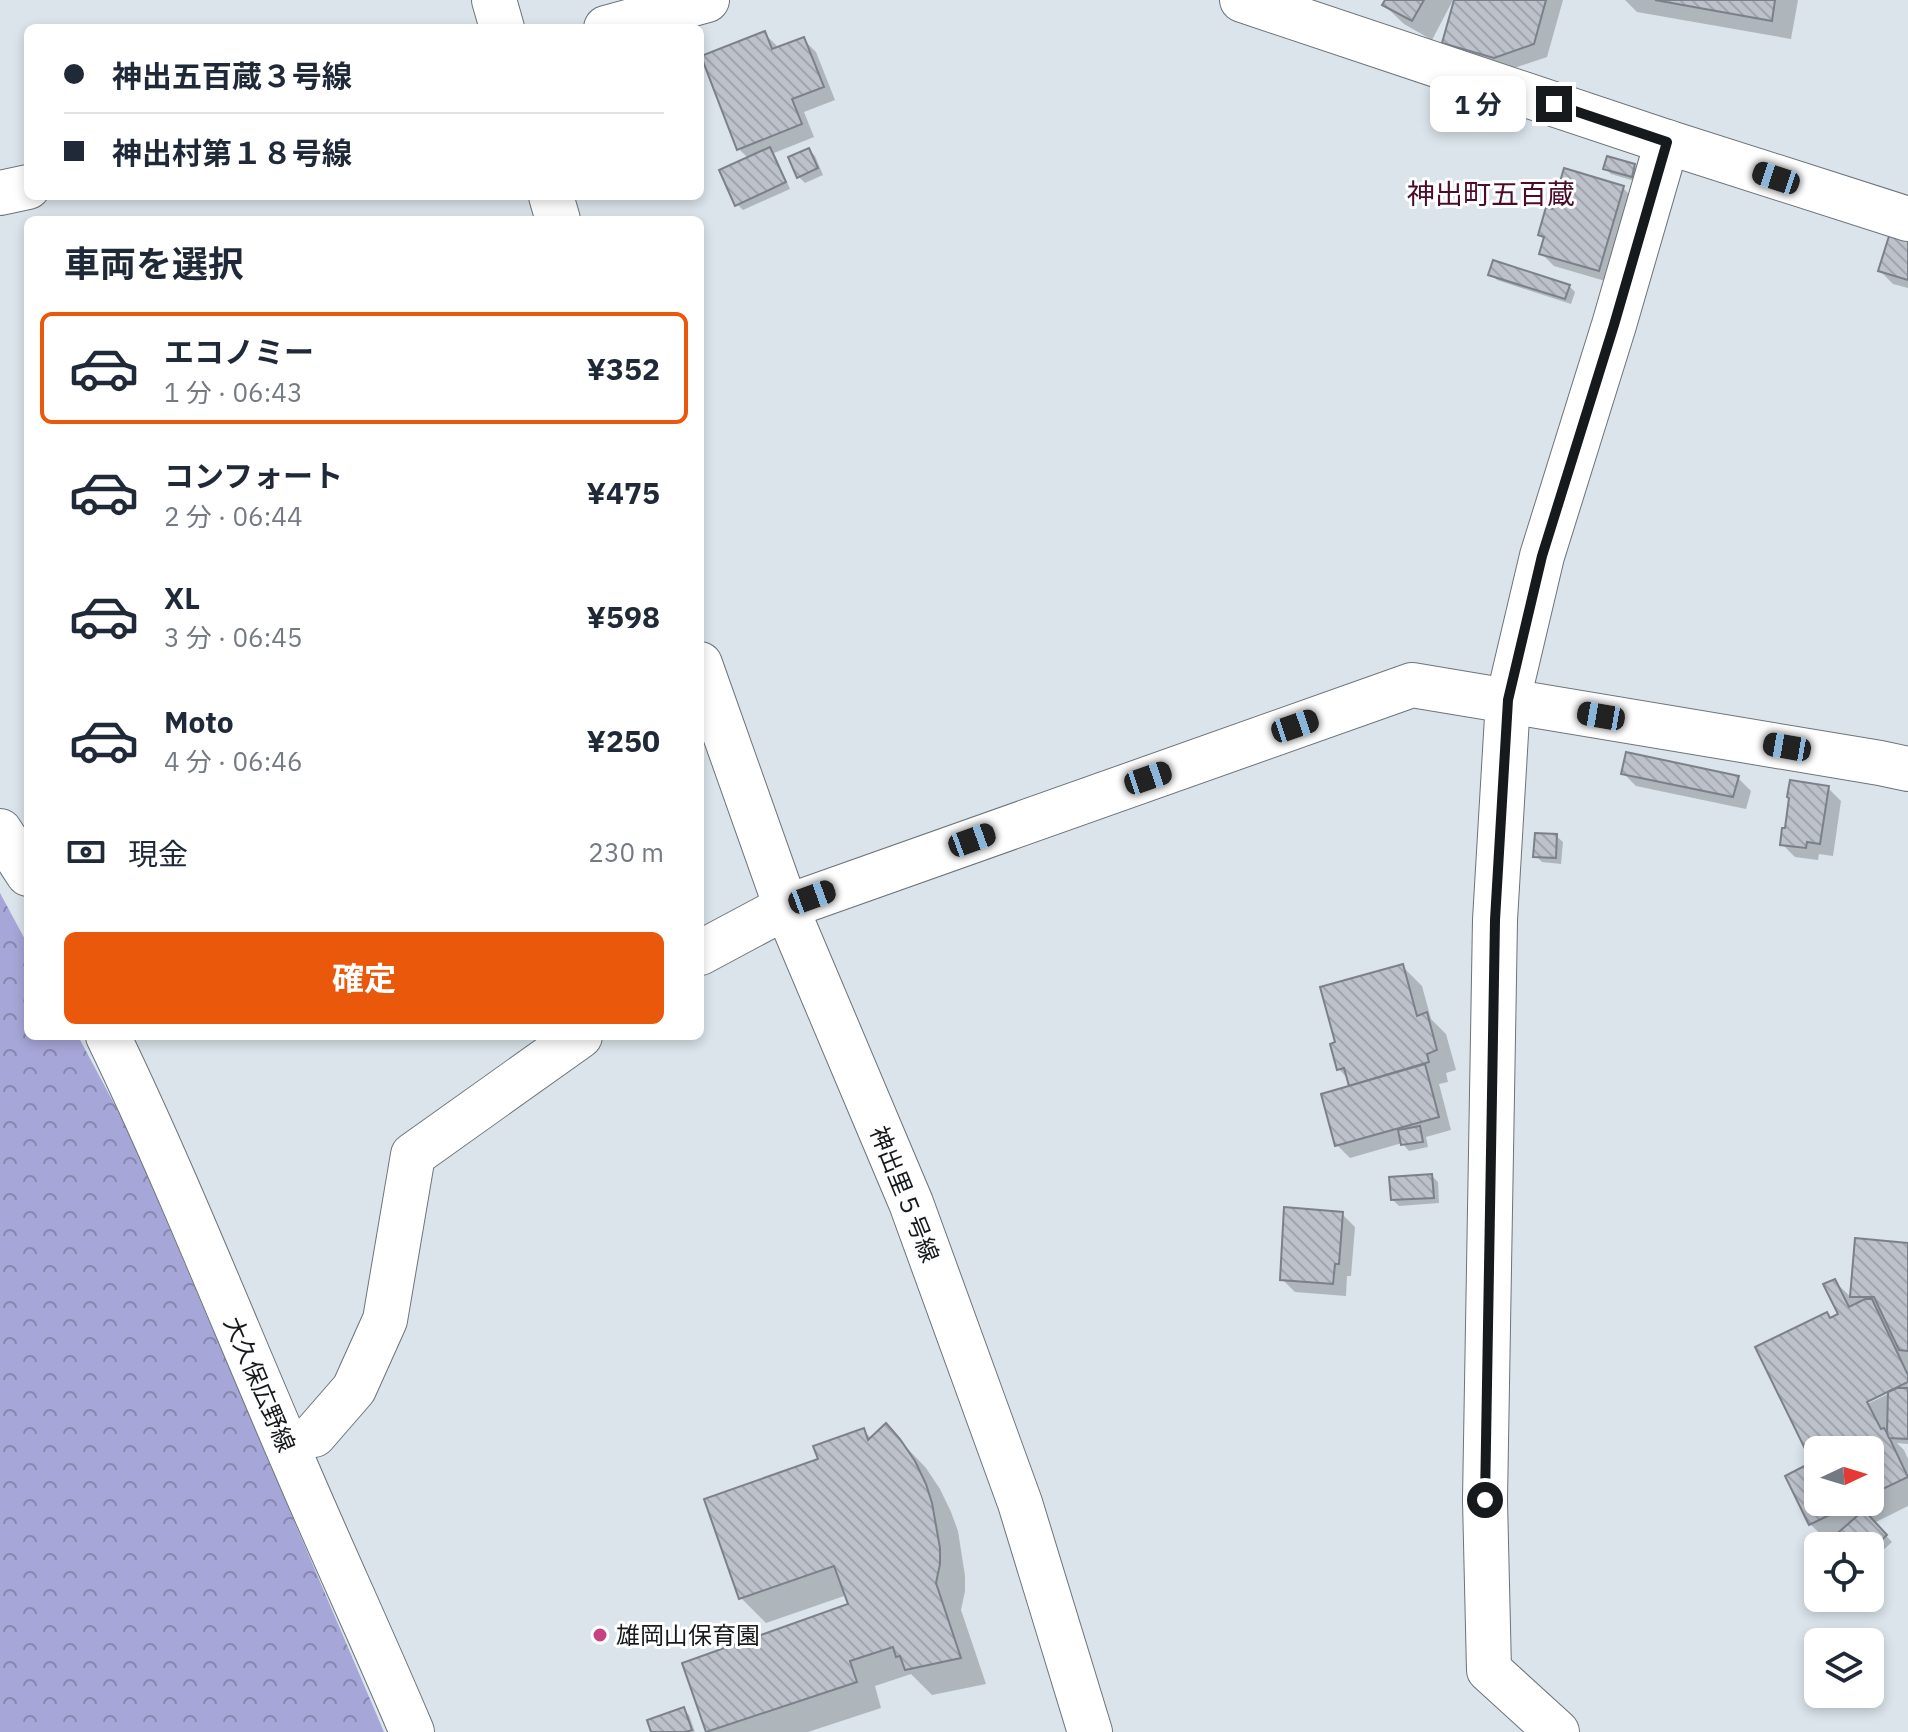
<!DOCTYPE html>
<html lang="ja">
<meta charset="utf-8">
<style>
:root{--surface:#fff;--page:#f6f6f7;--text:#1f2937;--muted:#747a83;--line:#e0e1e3;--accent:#ea580c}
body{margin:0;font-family:"IBM Plex Sans","Noto Sans JP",sans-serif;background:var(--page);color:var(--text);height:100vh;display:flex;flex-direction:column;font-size:30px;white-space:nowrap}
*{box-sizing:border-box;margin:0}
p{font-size:26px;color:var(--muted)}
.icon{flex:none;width:44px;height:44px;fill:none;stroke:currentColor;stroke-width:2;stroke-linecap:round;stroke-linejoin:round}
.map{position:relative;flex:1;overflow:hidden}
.side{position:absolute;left:24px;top:216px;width:680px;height:824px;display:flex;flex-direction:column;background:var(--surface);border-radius:12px;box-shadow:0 4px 12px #0003}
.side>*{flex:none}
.hud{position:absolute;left:24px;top:24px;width:680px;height:176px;border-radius:12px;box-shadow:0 4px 12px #0003;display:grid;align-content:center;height:176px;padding:0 40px;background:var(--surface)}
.needle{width:52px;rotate:86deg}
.controls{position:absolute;left:1804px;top:1436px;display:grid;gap:16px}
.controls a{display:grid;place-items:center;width:80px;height:80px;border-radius:12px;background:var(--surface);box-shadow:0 4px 12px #0003;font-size:40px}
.end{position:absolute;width:36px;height:36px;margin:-18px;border:10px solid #161a1c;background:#fff;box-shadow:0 0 0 4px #fff}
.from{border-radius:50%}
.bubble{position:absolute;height:56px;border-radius:12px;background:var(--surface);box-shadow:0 4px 12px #0003;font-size:26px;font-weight:700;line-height:56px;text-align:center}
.car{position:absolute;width:24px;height:48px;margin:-24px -12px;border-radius:10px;box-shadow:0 0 6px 2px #0007;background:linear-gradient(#222 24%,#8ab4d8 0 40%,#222 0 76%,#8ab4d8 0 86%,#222 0)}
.hud b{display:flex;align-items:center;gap:28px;height:76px;font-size:30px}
.hud b+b{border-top:2px solid var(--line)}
.hud i{width:20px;height:20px;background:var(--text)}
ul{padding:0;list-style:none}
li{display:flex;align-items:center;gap:24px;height:112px;margin:0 16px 12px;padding:0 24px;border:4px solid transparent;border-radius:12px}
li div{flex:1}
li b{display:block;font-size:30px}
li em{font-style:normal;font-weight:700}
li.on{border-color:var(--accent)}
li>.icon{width:72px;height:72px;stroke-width:1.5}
h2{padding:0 40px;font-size:36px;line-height:96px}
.pay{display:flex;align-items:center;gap:20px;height:88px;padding:0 40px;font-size:30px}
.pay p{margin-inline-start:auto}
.button{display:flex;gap:16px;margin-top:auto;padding:16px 40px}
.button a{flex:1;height:92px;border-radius:12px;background:var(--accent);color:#fff;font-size:32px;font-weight:700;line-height:92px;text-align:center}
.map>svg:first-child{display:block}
.forest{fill:url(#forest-crowns)}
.shadow{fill:#0003;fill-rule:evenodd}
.building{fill:url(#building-back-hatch);stroke:#7c8189;stroke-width:2}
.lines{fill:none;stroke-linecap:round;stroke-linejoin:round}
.street-casing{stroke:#6c747a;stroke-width:46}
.secondary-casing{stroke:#6c747a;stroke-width:46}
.street{stroke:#fff;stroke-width:44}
.secondary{stroke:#fff;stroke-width:44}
.route{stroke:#161a1c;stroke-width:10}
.poi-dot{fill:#c74080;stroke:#fff;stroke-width:3}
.labels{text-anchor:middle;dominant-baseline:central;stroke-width:6;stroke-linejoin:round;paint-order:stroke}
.street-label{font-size:24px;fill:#161a1c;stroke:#fff}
.poi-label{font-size:24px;fill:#161a1c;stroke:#fff;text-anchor:start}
.quarter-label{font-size:28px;fill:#4c0b2c;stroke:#fff}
</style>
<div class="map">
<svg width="1908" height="1732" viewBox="0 0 1908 1732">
<defs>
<pattern id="forest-crowns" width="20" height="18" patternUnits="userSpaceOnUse" patternTransform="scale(2)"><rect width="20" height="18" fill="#a7a6d8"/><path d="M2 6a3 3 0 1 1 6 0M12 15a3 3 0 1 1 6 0" fill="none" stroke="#8786ae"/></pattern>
<pattern id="building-back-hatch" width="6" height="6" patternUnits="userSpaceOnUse" patternTransform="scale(2)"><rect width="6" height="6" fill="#bcc1ca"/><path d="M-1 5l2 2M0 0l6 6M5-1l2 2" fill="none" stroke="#a1a5ad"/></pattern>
</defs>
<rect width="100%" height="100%" fill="#dae4ea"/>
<path class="forest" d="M 0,893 L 28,945 L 28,1036 L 78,1036 L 126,1126 L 384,1732 L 0,1732 Z"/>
<g class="shadow">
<path d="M 1387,0 L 1453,0 L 1432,40 L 1404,24 L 1384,5 Z"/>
<path d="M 1456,0 L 1563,0 L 1547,57 L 1508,70 L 1458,56 L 1444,43 Z"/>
<path d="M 1625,0 L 1798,0 L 1791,39 L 1637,12 Z"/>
<path d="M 765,34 L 778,47 L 803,39 L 816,52 L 835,100 L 804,112 L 814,137 L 774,153 L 790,189 L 743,210 L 737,204 L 749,159 L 739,149 Z"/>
<path d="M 809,150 L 815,156 L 823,175 L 805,183 L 799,177 L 790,158 Z"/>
<path d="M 1634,166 L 1640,172 L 1638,182 L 1611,174 L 1605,168 Z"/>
<path d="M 1623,188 L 1636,201 L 1612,283 L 1554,266 L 1541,253 L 1545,240 L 1540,235 L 1553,211 Z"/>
<path d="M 1908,240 L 1908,288 L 1893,284 L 1880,271 Z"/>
<path d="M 1491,274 L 1569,286 L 1575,292 L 1571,304 L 1497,280 Z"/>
<path d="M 1623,773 L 1738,778 L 1751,791 L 1746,809 L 1636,786 Z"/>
<path d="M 1828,788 L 1841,801 L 1833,856 L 1819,854 L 1818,860 L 1795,857 L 1782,844 L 1786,831 Z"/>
<path d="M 1556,836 L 1563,842 L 1561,864 L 1542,862 L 1536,856 Z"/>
<path d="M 1402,966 L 1422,986 L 1431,1019 L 1446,1034 L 1456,1070 L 1446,1073 L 1448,1082 L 1439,1084 L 1451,1130 L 1426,1137 L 1428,1147 L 1409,1151 L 1402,1143 L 1350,1158 L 1337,1145 L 1351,1087 L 1348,1079 L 1339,1069 Z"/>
<path d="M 1432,1176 L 1438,1182 L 1439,1203 L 1399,1206 L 1393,1200 Z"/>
<path d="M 1342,1214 L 1355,1227 L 1351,1276 L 1347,1276 L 1346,1296 L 1295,1292 L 1282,1279 Z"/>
<path d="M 1857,1240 L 1908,1245 L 1908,1444 L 1897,1443 L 1904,1450 L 1908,1459 L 1908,1506 L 1874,1523 L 1892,1542 L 1870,1562 L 1870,1546 L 1828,1546 L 1830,1543 L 1810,1524 L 1817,1462 L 1811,1456 L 1831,1320 L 1841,1315 L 1834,1281 L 1852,1298 ZM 1890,1389 L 1890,1393 L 1859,1408 L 1858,1405 ZM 1818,1450 L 1870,1450 L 1870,1502 L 1818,1502 Z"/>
<path d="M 886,1426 L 926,1468 L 940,1489 L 951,1512 L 958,1531 L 965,1576 L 965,1591 L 961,1610 L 986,1684 L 932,1695 L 911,1674 L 875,1686 L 881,1708 L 808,1732 L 709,1732 L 708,1731 L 850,1605 L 847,1595 L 766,1623 L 741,1598 L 821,1461 L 863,1430 L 872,1439 Z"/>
<path d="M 683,1709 L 689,1715 L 695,1732 L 654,1732 Z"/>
</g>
<g class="building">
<path d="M 1385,0 L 1424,0 L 1412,21 L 1382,5 Z"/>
<path d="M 1454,0 L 1546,0 L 1534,44 L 1494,58 L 1442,43 Z"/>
<path d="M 1655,0 L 1775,0 L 1772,21 Z"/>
<path d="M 765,31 L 772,49 L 804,37 L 824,87 L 792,99 L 802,124 L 737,150 L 701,56 Z"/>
<path d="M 770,147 L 786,182 L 735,206 L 719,170 Z"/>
<path d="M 809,148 L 818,168 L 797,178 L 788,157 Z"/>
<path d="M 1607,156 L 1635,164 L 1632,177 L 1603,169 Z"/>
<path d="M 1564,168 L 1624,186 L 1599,271 L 1539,254 L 1544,237 L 1538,235 L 1546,207 L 1552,209 Z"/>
<path d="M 1890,233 L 1908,238 L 1908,280 L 1878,271 Z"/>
<path d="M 1493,260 L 1570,285 L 1565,299 L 1488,275 Z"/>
<path d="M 1626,752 L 1739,776 L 1733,797 L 1621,774 Z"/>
<path d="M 1790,780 L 1829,786 L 1820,844 L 1807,842 L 1806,848 L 1780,845 L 1782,828 L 1785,828 L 1789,798 L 1787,797 Z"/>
<path d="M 1535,833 L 1557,834 L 1556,858 L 1533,857 Z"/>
<path d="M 1403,964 L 1417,1016 L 1427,1012 L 1437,1050 L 1427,1054 L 1429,1062 L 1349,1086 L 1344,1068 L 1337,1070 L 1330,1044 L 1335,1042 L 1320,987 Z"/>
<path d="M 1425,1064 L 1439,1117 L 1335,1146 L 1321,1094 Z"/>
<path d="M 1420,1126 L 1423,1142 L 1401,1145 L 1398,1130 Z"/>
<path d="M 1432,1174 L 1434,1198 L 1391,1200 L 1389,1177 Z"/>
<path d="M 1284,1207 L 1343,1212 L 1339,1264 L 1335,1264 L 1333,1284 L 1280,1280 Z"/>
<path d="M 1855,1238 L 1908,1243 L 1908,1351 L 1899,1350 L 1874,1297 L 1850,1297 Z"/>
<path d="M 1835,1279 L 1849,1307 L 1865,1299 L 1872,1299 L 1908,1375 L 1908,1382 L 1867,1402 L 1881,1429 L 1884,1428 L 1887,1433 L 1908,1477 L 1870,1495 L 1870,1450 L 1818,1450 L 1818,1454 L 1809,1457 L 1755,1347 L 1827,1312 L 1830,1318 L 1838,1314 L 1823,1284 Z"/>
<path d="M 1897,1388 L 1908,1388 L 1908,1439 L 1889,1438 L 1887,1433 L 1888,1392 Z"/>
<path d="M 886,1423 L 900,1439 L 915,1461 L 926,1484 L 932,1503 L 940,1548 L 940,1564 L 936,1583 L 961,1658 L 905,1670 L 900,1656 L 896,1657 L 893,1647 L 850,1661 L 857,1682 L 706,1732 L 682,1663 L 848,1604 L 834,1566 L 739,1599 L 704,1499 L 818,1459 L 813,1446 L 864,1428 L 868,1440 Z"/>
<path d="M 1818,1459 L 1818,1502 L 1856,1502 L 1809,1525 L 1785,1476 Z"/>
<path d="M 1864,1510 L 1887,1535 L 1870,1551 L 1870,1546 L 1824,1545 Z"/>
<path d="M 684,1707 L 692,1730 L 686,1732 L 651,1732 L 647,1720 Z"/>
</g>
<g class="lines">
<defs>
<g id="street">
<path d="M 494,0 L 502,28"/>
<path d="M 1242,0 L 1667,142 L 1908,219"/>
<path d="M 606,28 L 707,0"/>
<path d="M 0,193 L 28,187"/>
<path d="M 551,196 L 558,220"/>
<path d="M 700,664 L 786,907 L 911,1203 L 1020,1503 L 1090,1732"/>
<path d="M 1557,1732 L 1489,1670 L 1485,1500 L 1495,920 L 1508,700 L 1542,556 L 1614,325 L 1667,142"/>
</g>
<g id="secondary">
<path d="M 0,831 L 28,874"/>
<path d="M 700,953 L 786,907 L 1412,685 L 1880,763 L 1908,769"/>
<path d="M 108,1036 C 176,1177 233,1322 295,1465 C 333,1554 374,1642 412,1732"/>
<path d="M 314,1435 L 354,1389 L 385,1320 L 413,1155 L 580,1036"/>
</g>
</defs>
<use href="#street" class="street-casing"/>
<use href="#secondary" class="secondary-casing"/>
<use href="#street" class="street"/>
<use href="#secondary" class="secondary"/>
</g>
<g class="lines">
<path class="route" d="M 1485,1500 L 1495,920 L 1508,700 L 1542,556 L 1614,325 L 1667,142 L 1554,104"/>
</g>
<circle class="poi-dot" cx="600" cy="1635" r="8"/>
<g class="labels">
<g class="street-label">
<text transform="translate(905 1194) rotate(68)">神出里５号線</text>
<text transform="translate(260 1384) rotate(67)">大久保広野線</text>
</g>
<g class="poi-label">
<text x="616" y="1635">雄岡山保育園</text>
</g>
<g class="quarter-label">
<text x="1491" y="193">神出町五百蔵</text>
</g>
</g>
</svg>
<div class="controls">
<a><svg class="needle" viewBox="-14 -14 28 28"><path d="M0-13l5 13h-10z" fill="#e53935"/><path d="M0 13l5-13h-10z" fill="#747a83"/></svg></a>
<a><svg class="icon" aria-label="locate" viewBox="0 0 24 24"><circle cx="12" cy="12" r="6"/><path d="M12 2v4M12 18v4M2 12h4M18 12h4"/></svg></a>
<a><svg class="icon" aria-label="layers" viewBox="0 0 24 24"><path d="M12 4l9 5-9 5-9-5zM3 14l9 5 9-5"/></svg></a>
</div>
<i class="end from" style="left:1485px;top:1500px"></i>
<i class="end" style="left:1554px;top:104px"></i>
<div class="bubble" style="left:1430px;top:76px;width:96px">1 分</div>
<i class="car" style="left:1776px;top:178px;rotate:288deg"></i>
<i class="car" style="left:1601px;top:716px;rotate:280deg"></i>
<i class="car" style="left:1295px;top:726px;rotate:71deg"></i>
<i class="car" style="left:1787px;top:747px;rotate:280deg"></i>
<i class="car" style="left:1148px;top:778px;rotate:71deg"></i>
<i class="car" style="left:972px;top:840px;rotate:70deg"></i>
<i class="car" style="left:812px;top:897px;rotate:70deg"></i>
<div class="hud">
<b><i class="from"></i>神出五百蔵３号線</b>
<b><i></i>神出村第１８号線</b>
</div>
<section class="side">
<h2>車両を選択</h2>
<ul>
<li class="on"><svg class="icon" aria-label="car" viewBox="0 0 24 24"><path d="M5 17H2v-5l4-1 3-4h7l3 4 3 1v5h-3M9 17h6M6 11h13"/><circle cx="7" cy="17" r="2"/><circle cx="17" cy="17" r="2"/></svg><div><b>エコノミー</b><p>1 分 · 06:43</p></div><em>¥352</em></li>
<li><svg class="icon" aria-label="car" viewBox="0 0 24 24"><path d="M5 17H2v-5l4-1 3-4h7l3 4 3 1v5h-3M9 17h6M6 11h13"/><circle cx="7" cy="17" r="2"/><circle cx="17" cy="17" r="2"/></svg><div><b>コンフォート</b><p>2 分 · 06:44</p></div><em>¥475</em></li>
<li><svg class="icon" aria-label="car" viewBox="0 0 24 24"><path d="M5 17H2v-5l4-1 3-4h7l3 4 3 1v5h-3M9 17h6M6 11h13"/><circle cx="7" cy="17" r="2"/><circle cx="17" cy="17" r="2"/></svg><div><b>XL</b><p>3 分 · 06:45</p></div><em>¥598</em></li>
<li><svg class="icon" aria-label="car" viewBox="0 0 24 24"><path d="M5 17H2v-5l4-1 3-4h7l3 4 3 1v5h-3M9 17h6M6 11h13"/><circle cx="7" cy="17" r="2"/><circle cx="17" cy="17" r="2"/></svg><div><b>Moto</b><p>4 分 · 06:46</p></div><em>¥250</em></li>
</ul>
<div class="pay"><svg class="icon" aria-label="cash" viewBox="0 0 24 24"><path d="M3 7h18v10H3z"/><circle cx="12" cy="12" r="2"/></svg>現金<p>230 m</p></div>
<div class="button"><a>確定</a></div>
</section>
</div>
